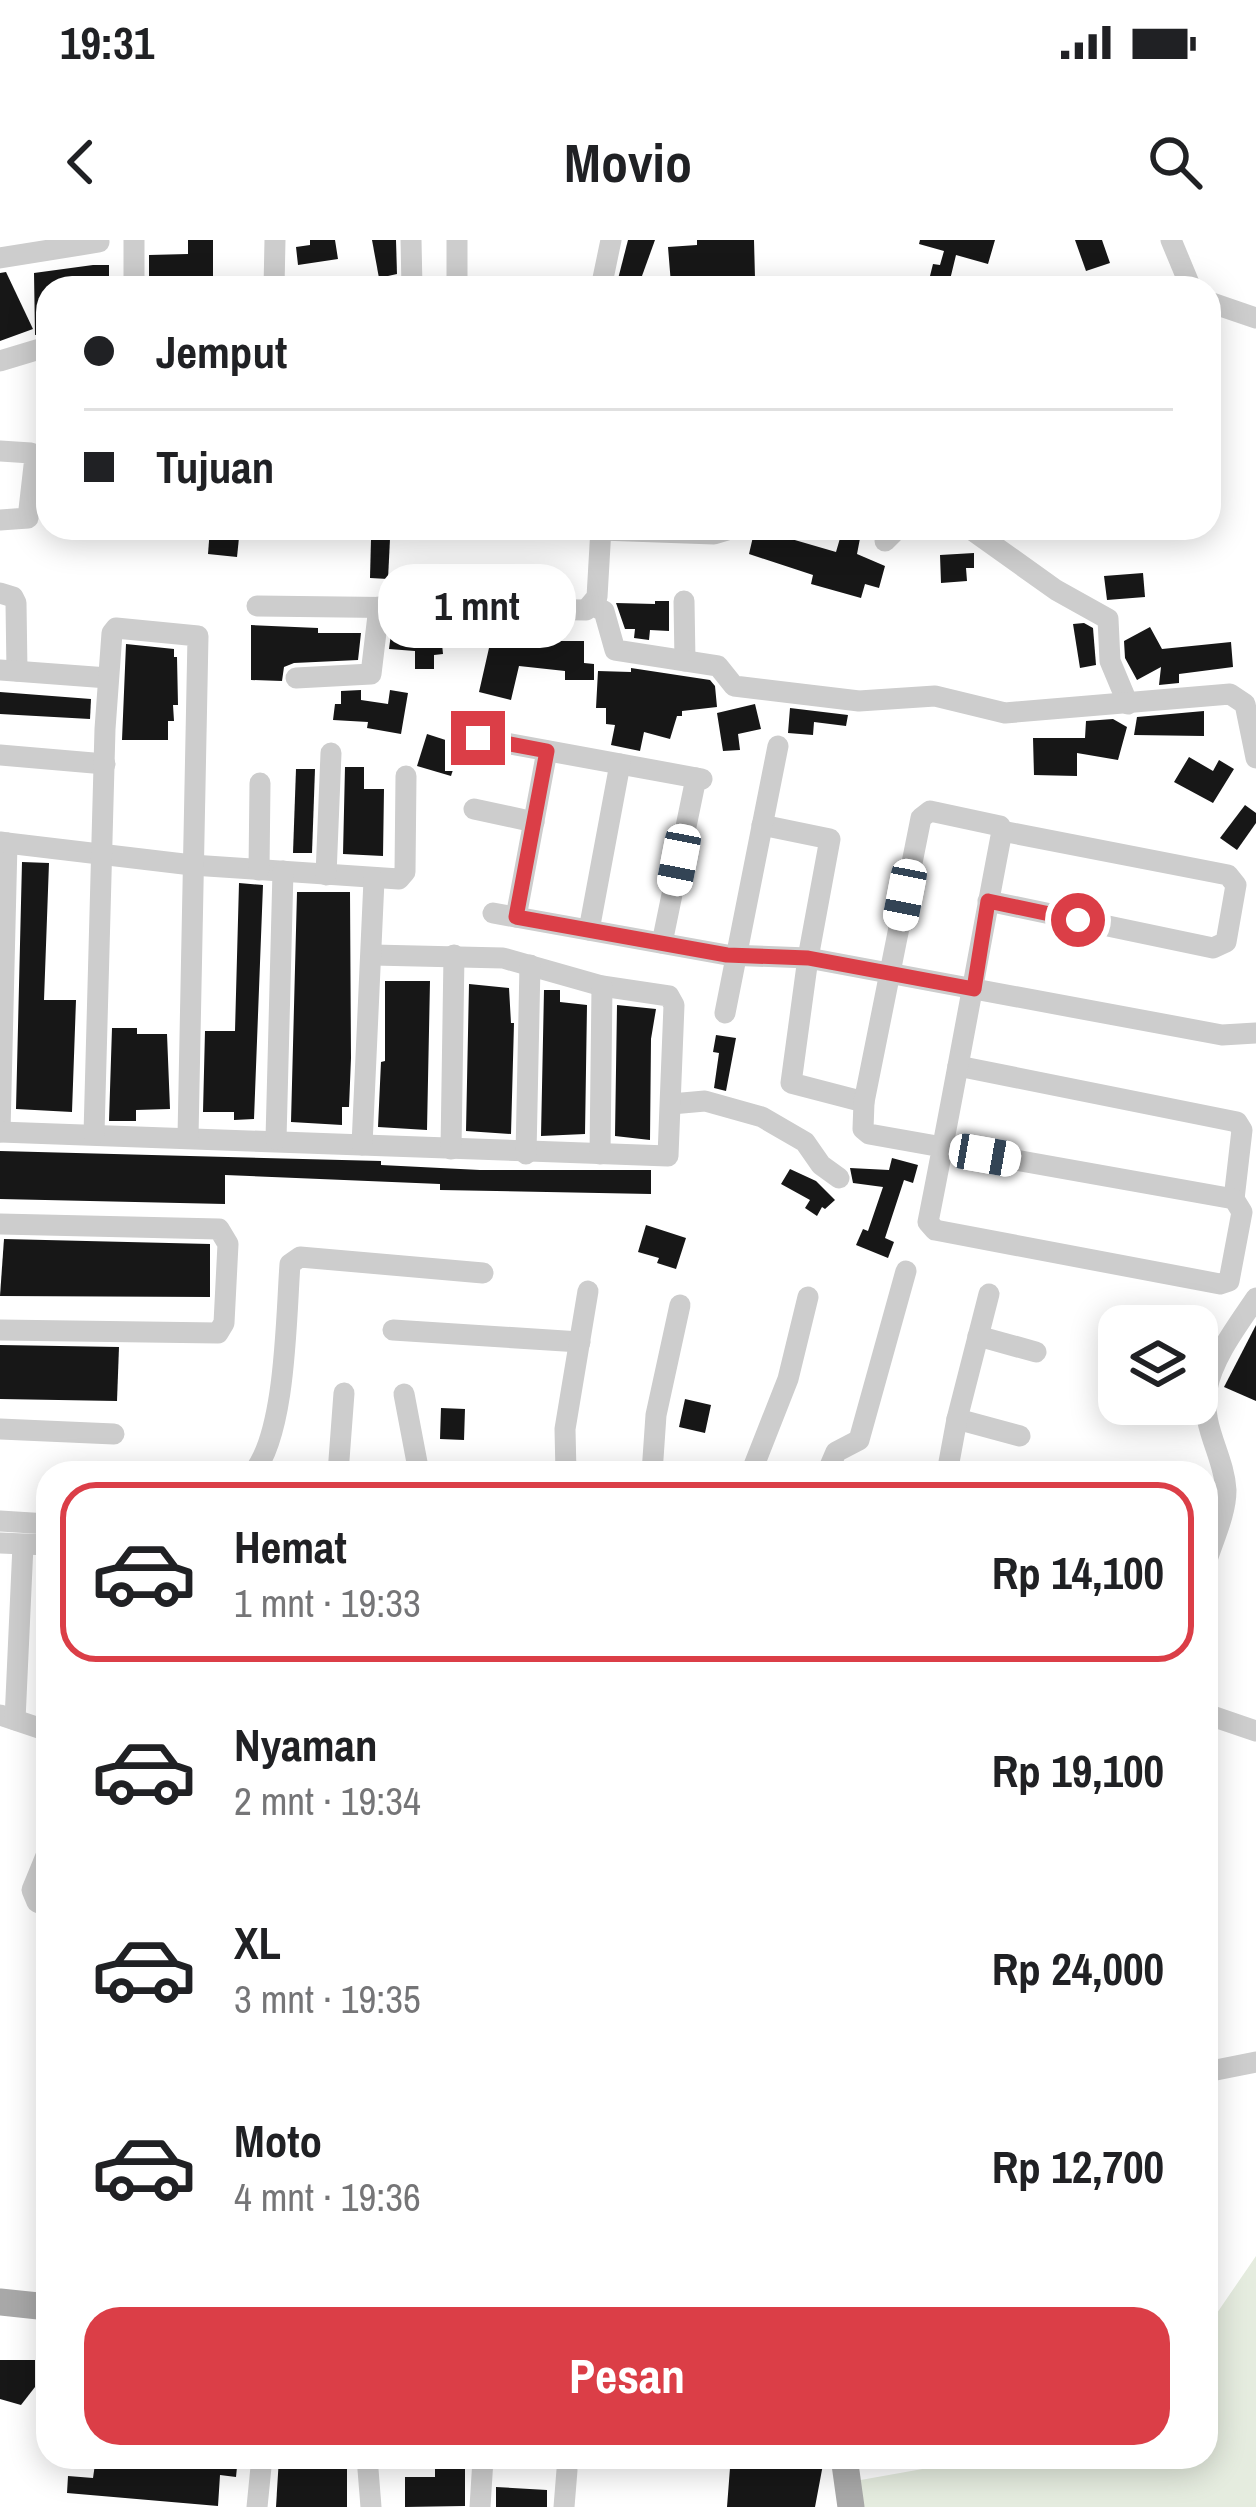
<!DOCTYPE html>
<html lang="id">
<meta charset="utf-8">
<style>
:root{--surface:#fff;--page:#f6f6f6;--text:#202124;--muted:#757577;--line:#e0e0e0;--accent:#db3e47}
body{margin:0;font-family:"Archivo Narrow",sans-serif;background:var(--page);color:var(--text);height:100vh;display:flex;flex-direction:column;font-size:45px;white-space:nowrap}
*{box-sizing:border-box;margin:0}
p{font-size:39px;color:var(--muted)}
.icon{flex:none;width:66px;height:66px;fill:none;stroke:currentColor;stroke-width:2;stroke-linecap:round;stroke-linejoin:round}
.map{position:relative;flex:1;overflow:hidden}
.panel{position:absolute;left:36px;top:1221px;width:1182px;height:1008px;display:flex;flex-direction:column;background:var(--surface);border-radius:36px;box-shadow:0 6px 30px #0003}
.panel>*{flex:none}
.top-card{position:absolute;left:36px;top:36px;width:1185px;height:264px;border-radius:36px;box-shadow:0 6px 30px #0003;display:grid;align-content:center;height:264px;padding:0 48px;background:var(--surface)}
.tools{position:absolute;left:1098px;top:1065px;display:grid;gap:24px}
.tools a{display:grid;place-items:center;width:120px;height:120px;border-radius:24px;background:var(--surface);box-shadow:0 6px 30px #0003;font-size:60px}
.end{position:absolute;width:54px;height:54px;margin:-27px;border:15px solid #db3e47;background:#fff;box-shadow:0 0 0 6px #fff}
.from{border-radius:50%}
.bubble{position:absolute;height:84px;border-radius:36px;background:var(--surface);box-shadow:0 6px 30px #0003;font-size:39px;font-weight:700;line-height:84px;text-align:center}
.car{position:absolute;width:36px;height:72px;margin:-36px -18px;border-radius:15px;box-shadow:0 0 9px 3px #0007;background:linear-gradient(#fff 24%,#345 0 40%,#fff 0 76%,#345 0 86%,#fff 0)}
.top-card b{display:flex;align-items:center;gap:42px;height:114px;font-size:45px}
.top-card b+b{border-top:3px solid var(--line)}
.top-card i{width:30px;height:30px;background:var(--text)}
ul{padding:21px 0 0;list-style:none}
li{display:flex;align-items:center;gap:36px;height:180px;margin:0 24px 18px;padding:0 24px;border:6px solid transparent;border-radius:36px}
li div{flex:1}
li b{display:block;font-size:45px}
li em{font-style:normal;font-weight:700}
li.on{border-color:var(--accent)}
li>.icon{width:108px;height:108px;stroke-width:1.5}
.button{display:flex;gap:24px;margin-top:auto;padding:24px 48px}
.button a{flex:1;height:138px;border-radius:36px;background:var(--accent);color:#fff;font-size:48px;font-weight:700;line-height:138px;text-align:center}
.status{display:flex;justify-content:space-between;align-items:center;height:84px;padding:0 60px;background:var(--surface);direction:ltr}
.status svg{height:33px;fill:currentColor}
header{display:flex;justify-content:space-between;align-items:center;height:156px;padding:0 48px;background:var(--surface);font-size:54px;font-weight:700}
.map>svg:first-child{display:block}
.green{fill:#e5ecdf}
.building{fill:#171717}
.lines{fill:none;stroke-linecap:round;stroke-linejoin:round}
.minor{stroke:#cdcdcd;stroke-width:21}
.major{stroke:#a8a8a8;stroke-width:27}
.route{stroke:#db3e47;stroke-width:15}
</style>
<div class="status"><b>19:31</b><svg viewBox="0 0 49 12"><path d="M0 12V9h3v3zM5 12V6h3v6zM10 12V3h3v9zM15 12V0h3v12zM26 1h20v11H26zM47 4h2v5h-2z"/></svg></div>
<header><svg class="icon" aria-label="back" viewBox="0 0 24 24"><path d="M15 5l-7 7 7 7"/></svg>Movio<svg class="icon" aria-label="search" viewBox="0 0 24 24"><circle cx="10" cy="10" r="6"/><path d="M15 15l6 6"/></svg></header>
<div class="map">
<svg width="1256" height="2267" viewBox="0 0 1256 2267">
<rect width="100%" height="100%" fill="#fff"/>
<path class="green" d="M 1256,2016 L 1256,2267 L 859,2267 L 855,2241 L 990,2217 L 1206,2217 L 1206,2089 Z"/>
<g class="building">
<path d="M 188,0 L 213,0 L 213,48 L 149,48 L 149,15 L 188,14 Z"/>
<path d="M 310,0 L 335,0 L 338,19 L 298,25 L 296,7 L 310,5 Z"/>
<path d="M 372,0 L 396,0 L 397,34 L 379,38 Z"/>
<path d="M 628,0 L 655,0 L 638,47 L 618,39 Z"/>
<path d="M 697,0 L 754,0 L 755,38 L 722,38 L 723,48 L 698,48 L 698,42 L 671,44 L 668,7 L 697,5 Z"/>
<path d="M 920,0 L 995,0 L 988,24 L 956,15 L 948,48 L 927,48 L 933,24 L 940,25 L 944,11 L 919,4 Z"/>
<path d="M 1075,0 L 1102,0 L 1110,23 L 1086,31 Z"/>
<path d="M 93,25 L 109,25 L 109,47 L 48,48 L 48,94 L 35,95 L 34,33 Z"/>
<path d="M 6,32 L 33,89 L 0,101 L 0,33 Z"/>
<path d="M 210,288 L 240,288 L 237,317 L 208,314 Z"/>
<path d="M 755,288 L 783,288 L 781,296 L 836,312 L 843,288 L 862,288 L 857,314 L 885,326 L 879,348 L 865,344 L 861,358 L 811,344 L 813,335 L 749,314 Z"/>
<path d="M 371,299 L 390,299 L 388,339 L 370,338 Z"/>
<path d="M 974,313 L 974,328 L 966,328 L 967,341 L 941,343 L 940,315 Z"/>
<path d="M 1143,333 L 1145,357 L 1107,360 L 1104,336 Z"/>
<path d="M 655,361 L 669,361 L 669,391 L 650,390 L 649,400 L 634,398 L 635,389 L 625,389 L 616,363 L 655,364 Z"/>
<path d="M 1084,383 L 1093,388 L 1096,425 L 1080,428 L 1073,384 Z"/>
<path d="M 466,384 L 484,384 L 484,390 L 559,392 L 558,401 L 584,401 L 584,423 L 594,424 L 594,440 L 565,440 L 565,431 L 519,426 L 511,460 L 479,452 L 489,408 L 442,404 L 443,414 L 434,415 L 434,429 L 415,429 L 415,411 L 389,409 L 391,394 L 397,394 L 397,388 L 466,387 Z"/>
<path d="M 251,385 L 318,388 L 318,393 L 361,393 L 358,420 L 294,423 L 284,427 L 282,441 L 251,440 Z"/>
<path d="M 1150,387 L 1162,409 L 1231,402 L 1233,427 L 1179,434 L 1179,443 L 1159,445 L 1161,427 L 1137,440 L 1125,418 L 1124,401 Z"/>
<path d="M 126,404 L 174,409 L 174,417 L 177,417 L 178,465 L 173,465 L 174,481 L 168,481 L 168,500 L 122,500 Z"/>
<path d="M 631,428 L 710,440 L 715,446 L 717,467 L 682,471 L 682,476 L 677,476 L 670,499 L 644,492 L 640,511 L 611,505 L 615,485 L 606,484 L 606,468 L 596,468 L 598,431 L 631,432 Z"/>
<path d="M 361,450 L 361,460 L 388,464 L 390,450 L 408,453 L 401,494 L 367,488 L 368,482 L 333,480 L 335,464 L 341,464 L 341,451 Z"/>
<path d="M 0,452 L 91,459 L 90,479 L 0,474 Z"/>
<path d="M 755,464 L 761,489 L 738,494 L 740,510 L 723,511 L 717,473 Z"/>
<path d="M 790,468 L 848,475 L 846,486 L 814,482 L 813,495 L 788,493 Z"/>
<path d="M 1204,471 L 1204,496 L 1134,495 L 1137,477 Z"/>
<path d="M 1113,479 L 1127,487 L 1118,520 L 1077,513 L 1077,536 L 1034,535 L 1033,498 L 1085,498 L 1086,481 Z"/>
<path d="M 427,494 L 461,505 L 451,536 L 417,526 Z"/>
<path d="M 1189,517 L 1213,531 L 1219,520 L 1234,529 L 1213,563 L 1174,542 Z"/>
<path d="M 345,527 L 364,527 L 364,549 L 384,549 L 383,616 L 343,614 Z"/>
<path d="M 296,529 L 315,529 L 312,613 L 293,613 Z"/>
<path d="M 1245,565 L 1256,573 L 1256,583 L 1237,610 L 1220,598 Z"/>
<path d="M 22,622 L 49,623 L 44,760 L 76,760 L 72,872 L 16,869 Z"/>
<path d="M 239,643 L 263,645 L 254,879 L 234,880 L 234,872 L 203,872 L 205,791 L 235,791 Z"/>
<path d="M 297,652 L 350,652 L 351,818 L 349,867 L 342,867 L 342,885 L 291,882 Z"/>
<path d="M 385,741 L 430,741 L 427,890 L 378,887 L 381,822 L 385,821 Z"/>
<path d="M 469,744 L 509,748 L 511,783 L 514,783 L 511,894 L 466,891 Z"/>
<path d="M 544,750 L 560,750 L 560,762 L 587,765 L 585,894 L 541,896 Z"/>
<path d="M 617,765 L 656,769 L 651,799 L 650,900 L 615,896 Z"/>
<path d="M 112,788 L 137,788 L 137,794 L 167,794 L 170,869 L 136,870 L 136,881 L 109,881 Z"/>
<path d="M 716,795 L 736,798 L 726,851 L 714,848 L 719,813 L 713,812 Z"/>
<path d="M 0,911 L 381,921 L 381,925 L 480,930 L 651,930 L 651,954 L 440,950 L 440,944 L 225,935 L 225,964 L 0,959 Z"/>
<path d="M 892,918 L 918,925 L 913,943 L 904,940 L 885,998 L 894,1002 L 888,1018 L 856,1005 L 863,989 L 868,991 L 883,947 L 853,943 L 850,928 L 889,930 Z"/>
<path d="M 790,929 L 816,941 L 835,960 L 825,969 L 822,967 L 817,976 L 805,968 L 810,960 L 781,944 Z"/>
<path d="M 646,985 L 686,998 L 676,1029 L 657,1023 L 659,1018 L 638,1012 Z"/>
<path d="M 4,999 L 210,1004 L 210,1057 L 0,1056 Z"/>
<path d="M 1256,1085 L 1256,1161 L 1224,1147 Z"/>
<path d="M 0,1105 L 119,1107 L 117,1161 L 0,1159 Z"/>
<path d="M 685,1159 L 711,1165 L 705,1193 L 679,1187 Z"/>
<path d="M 441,1168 L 465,1169 L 464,1200 L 440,1199 Z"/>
<path d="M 0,2120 L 35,2120 L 35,2147 L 21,2165 L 0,2159 Z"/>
<path d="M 96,2217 L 238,2217 L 236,2237 L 220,2235 L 218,2266 L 67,2253 L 68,2236 L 93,2238 Z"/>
<path d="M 279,2217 L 347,2217 L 347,2267 L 276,2267 Z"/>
<path d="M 707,2217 L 761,2217 L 777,2224 L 780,2217 L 824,2219 L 815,2267 L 727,2267 L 730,2228 Z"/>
<path d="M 435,2221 L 465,2221 L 465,2266 L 405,2267 L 405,2237 L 435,2237 Z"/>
<path d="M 496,2247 L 547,2250 L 547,2267 L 496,2267 Z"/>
</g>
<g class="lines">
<g class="minor">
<path d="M 134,0 L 134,48"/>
<path d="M 411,0 L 412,48"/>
<path d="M 457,0 L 457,48"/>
<path d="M 1171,0 L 1191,48"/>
<path d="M 0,18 L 99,2"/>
<path d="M 274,48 L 275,0"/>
<path d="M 601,48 L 611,0"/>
<path d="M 1209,62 L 1256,78"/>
<path d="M 0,121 L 43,108"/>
<path d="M 0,211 L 31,213 L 35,217 L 28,278 L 0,280"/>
<path d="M 969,288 L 1056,350 L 1108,379 L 1110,421 L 1128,464"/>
<path d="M 601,290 L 714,294 L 734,288"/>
<path d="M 885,301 L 898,288"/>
<path d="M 0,353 L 13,357 L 16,363 L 17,431"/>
<path d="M 684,361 L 685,421"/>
<path d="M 257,366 L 586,370 L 597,357 L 601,288"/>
<path d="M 593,366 L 604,371 L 615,410 L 718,426 L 734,446 L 859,461 L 935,456 L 1005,473 L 1230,454 L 1245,464 L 1256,518"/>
<path d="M 0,430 L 108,438"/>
<path d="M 296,438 L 371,434 L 379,367"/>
<path d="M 478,498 L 702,539"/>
<path d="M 0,515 L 105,524"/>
<path d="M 474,569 L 534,582"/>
<path d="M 762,585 L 830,599 L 808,718 L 791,843 L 864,862"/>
<path d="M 0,602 L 7,603 L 0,892"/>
<path d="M 7,603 L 192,625 L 399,639 L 405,632 L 406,536"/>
<path d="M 259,630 L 260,543"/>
<path d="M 326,635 L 331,513"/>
<path d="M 988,661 L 1213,708 L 1226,702 L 1236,645 L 1228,635 L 1002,591"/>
<path d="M 493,673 L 727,715 L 808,718 L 1222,795 L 1256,793"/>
<path d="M 516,677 L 547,511"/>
<path d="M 589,690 L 620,524"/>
<path d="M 662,703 L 696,538"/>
<path d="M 725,773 L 778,506"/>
<path d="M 958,826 L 1237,882 L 1242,890 L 1234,959"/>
<path d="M 671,864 L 705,861 L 762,877 L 805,902 L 821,925 L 839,938"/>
<path d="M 0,892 L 668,916 L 674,765 L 669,756 L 602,746 L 503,718 L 373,715"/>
<path d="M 94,894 L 105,489 L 112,393 L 116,388 L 198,396 L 188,897"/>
<path d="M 276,899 L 283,631"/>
<path d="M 362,905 L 374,640"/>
<path d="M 451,909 L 454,715"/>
<path d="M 526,914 L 530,725"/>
<path d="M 600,914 L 602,746"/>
<path d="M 0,984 L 219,989 L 228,1004 L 224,1083 L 218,1093 L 0,1090"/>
<path d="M 935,990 L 1220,1044 L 1229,1041 L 1242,972 L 1234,959 L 869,894 L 863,889 L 864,862 L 921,578 L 930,571 L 1000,586 L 1002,591 C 977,721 954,852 928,982 L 935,990"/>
<path d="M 393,1090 L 580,1102"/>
<path d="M 978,1096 L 1036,1112"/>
<path d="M 404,1154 L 419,1233"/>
<path d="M 957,1179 L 1020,1196"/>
<path d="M 0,1189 L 114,1194"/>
<path d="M 253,1233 C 286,1193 286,1078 290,1024 L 300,1017 L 483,1033"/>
<path d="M 338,1233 L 344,1153"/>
<path d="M 566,1233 L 565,1189 L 588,1051"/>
<path d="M 652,1233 L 656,1175 L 680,1065"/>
<path d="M 751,1233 L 788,1139 L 808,1057"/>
<path d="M 827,1233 L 836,1212 L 859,1200 L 906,1031"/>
<path d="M 947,1233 L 957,1179 L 989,1054"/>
<path d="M 0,1281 L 48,1284"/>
<path d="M 0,1303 L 48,1305"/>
<path d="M 1206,1323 C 1213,1300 1226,1274 1226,1250 C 1224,1215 1200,1186 1207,1149 C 1213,1117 1238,1085 1256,1058"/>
<path d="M 1206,1474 L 1256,1491"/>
<path d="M 0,1475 L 48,1491"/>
<path d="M 15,1480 L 23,1305"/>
<path d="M 48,1611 L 32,1650 L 37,1662 L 48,1667"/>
<path d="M 1206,1832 L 1256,1822"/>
<path d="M 367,2217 L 371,2267"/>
<path d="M 257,2267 L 262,2217"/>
<path d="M 480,2267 L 483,2219"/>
<path d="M 564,2267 L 567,2230"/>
</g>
<g class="major">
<path d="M 0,2062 L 48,2067"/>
<path d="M 844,2217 L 851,2267"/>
</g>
</g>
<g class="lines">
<path class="route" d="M 478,498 L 547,511 L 516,677 L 727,715 L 808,718 L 974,749 L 988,661 L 1078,680"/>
</g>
</svg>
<div class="tools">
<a><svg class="icon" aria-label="layers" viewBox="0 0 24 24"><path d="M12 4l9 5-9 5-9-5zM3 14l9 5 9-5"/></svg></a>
</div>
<i class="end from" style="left:1078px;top:680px"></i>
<i class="end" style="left:478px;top:498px"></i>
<div class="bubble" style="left:378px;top:324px;width:198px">1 mnt</div>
<i class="car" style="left:679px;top:620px;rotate:191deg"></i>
<i class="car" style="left:905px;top:655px;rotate:191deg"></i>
<i class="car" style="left:985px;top:915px;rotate:100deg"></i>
<div class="top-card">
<b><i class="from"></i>Jemput</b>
<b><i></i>Tujuan</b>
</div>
<section class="panel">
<ul>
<li class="on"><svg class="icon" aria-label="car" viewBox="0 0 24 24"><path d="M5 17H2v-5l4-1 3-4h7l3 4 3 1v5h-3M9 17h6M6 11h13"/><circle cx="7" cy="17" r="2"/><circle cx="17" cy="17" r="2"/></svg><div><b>Hemat</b><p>1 mnt · 19:33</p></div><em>Rp 14,100</em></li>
<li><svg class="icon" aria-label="car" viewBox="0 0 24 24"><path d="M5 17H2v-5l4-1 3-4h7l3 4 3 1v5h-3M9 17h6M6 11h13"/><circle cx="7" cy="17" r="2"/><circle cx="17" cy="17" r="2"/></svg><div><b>Nyaman</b><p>2 mnt · 19:34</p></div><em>Rp 19,100</em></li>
<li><svg class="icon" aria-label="car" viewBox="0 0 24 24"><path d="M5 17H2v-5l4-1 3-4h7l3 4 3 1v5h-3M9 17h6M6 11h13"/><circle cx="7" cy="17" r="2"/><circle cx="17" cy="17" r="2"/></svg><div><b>XL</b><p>3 mnt · 19:35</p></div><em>Rp 24,000</em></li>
<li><svg class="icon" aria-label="car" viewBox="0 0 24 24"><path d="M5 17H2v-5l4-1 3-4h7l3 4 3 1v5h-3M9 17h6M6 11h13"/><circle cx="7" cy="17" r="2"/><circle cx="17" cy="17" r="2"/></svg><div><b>Moto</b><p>4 mnt · 19:36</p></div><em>Rp 12,700</em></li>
</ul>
<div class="button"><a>Pesan</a></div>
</section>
</div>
